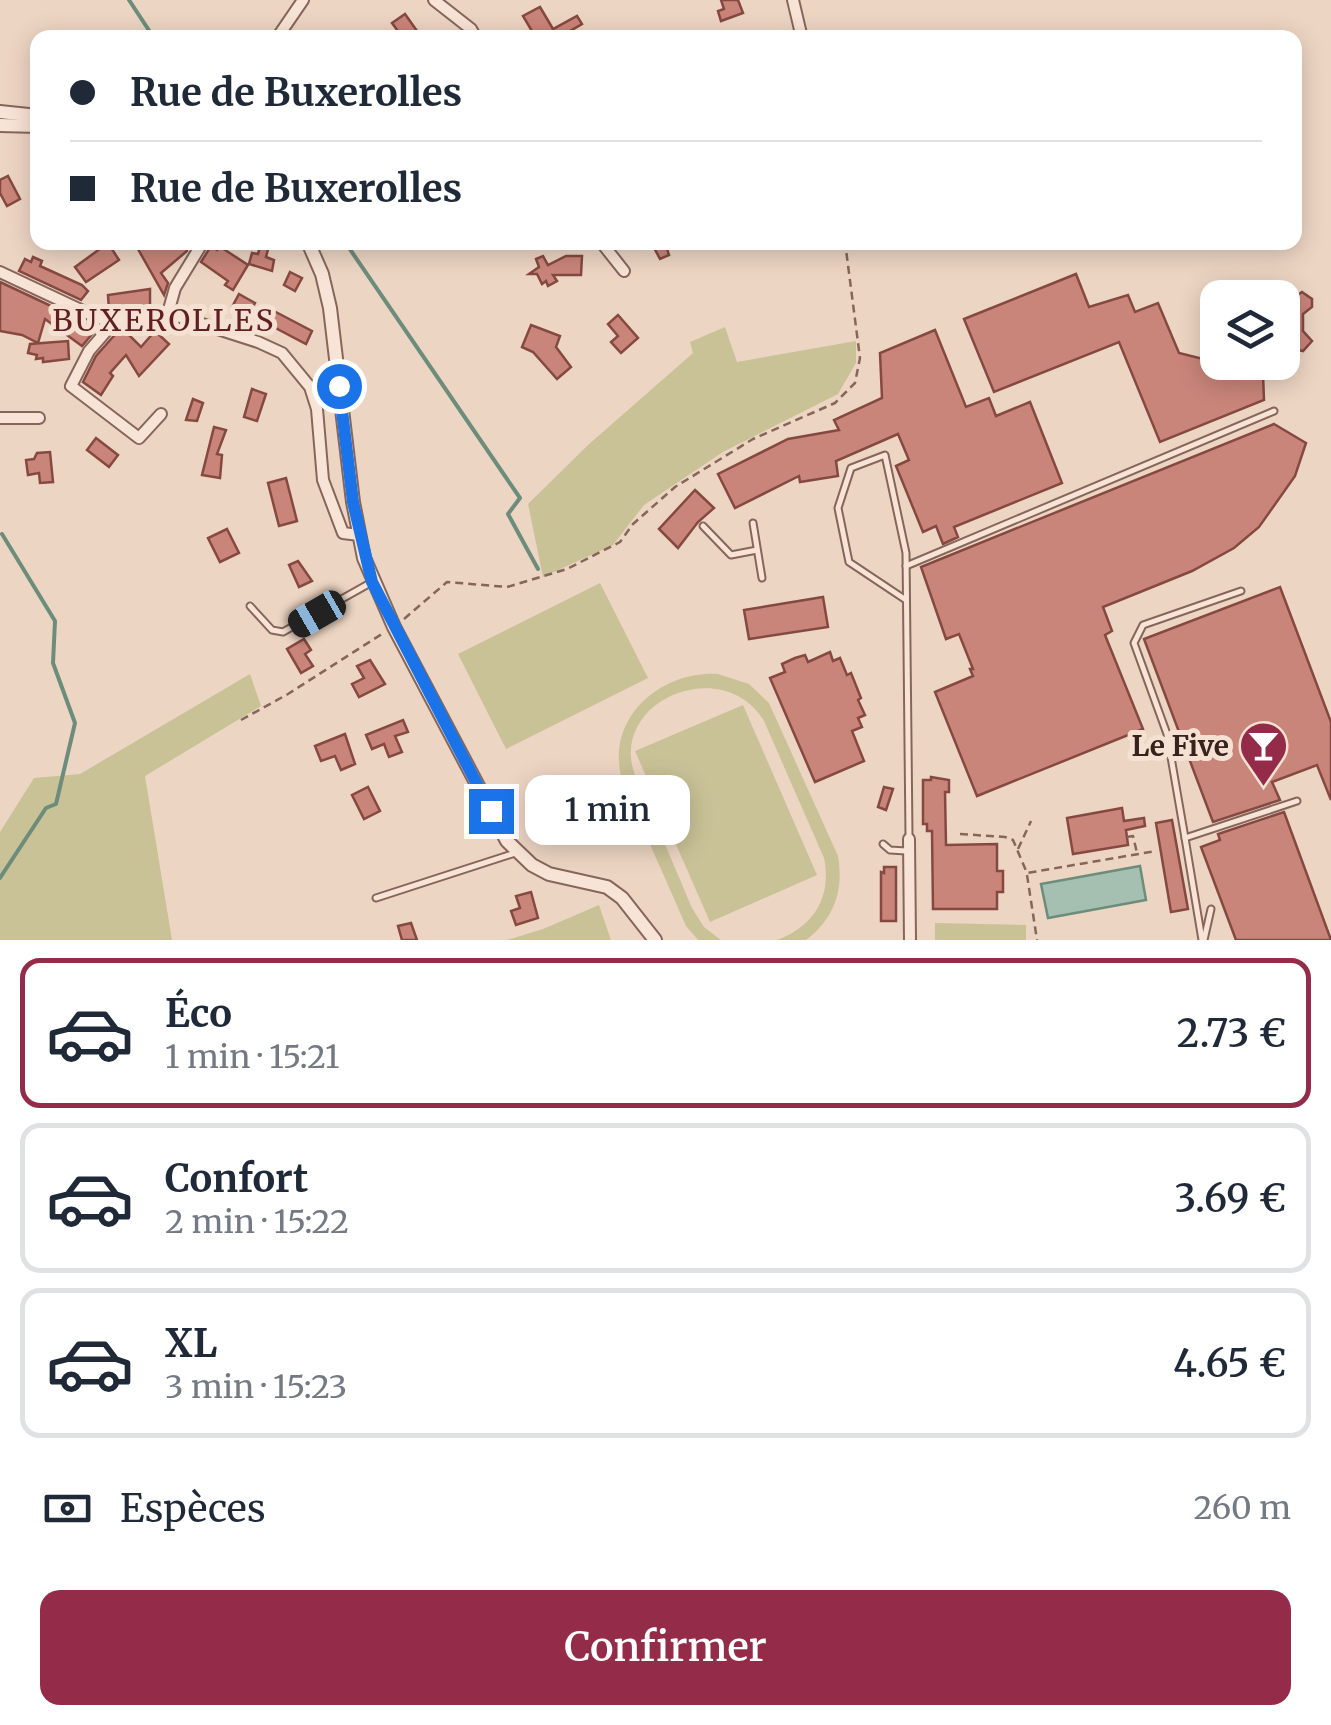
<!DOCTYPE html>
<html lang="fr">
<meta charset="utf-8">
<style>
:root{--surface:#fff;--page:#f2f2f3;--text:#1f2937;--muted:#747a83;--line:#e0e1e3;--accent:#942c49}
body{margin:0;font-family:Merriweather,serif;background:var(--page);color:var(--text);height:100vh;display:flex;flex-direction:column;font-size:38px;white-space:nowrap}
*{box-sizing:border-box;margin:0}
p{font-size:32px;color:var(--muted)}
.icon{flex:none;width:55px;height:55px;fill:none;stroke:currentColor;stroke-width:2;stroke-linecap:round;stroke-linejoin:round}
.map{position:relative;height:940px;overflow:hidden}
.details{display:flex;flex-direction:column;background:var(--surface);flex:1}
.details>*{flex:none}
.top-card{position:absolute;left:30px;top:30px;width:1272px;height:220px;border-radius:20px;box-shadow:0 5px 25px #0003;display:grid;align-content:center;height:220px;padding:0 40px;background:var(--surface)}
.controls{position:absolute;left:1200px;top:280px;display:grid;gap:20px}
.controls a{display:grid;place-items:center;width:100px;height:100px;border-radius:20px;background:var(--surface);box-shadow:0 5px 25px #0003;font-size:50px}
.end{position:absolute;width:45px;height:45px;margin:-22px;border:12px solid #1a73e8;background:#fff;box-shadow:0 0 0 5px #fff}
.from{border-radius:50%}
.bubble{position:absolute;height:70px;border-radius:20px;background:var(--surface);box-shadow:0 5px 25px #0003;font-size:32px;font-weight:600;line-height:70px;text-align:center}
.car{position:absolute;width:30px;height:60px;margin:-30px -15px;border-radius:12px;box-shadow:0 0 8px 2px #0007;background:linear-gradient(#222 24%,#8ab4d8 0 40%,#222 0 76%,#8ab4d8 0 86%,#222 0)}
.top-card b{display:flex;align-items:center;gap:35px;height:95px;font-size:38px}
.top-card b+b{border-top:2px solid var(--line)}
.top-card i{width:25px;height:25px;background:var(--text)}
ul{padding:18px 0 0;list-style:none}
li{display:flex;align-items:center;gap:30px;height:150px;margin:0 20px 15px;padding:0 20px;border:5px solid var(--line);border-radius:20px}
li div{flex:1}
li b{display:block;font-size:38px}
li em{font-style:normal;font-weight:600}
li.current{border-color:var(--accent)}
li>.icon{width:90px;height:90px;stroke-width:1.5}
.pay{display:flex;align-items:center;gap:25px;height:110px;padding:0 40px;font-size:38px}
.pay p{margin-inline-start:auto}
.cta{display:flex;gap:20px;margin-top:auto;padding:20px 40px}
.cta a{flex:1;height:115px;border-radius:20px;background:var(--accent);color:#fff;font-size:40px;font-weight:600;line-height:115px;text-align:center}
.map>svg:first-child{display:block}
.green{fill:#cac297}
.water{fill:#a5c0b1;stroke:#6c8d7c;stroke-width:2.5}
.lines{fill:none;stroke-linecap:round;stroke-linejoin:round}
.stream{stroke:#6c8d7c;stroke-width:4}
.building{fill:#ca857a;stroke:#854941;stroke-width:2.5}
.service-casing{stroke:#86665a;stroke-width:9}
.minor-casing{stroke:#86665a;stroke-width:14}
.tertiary-casing{stroke:#86665a;stroke-width:16}
.path{stroke:#86665a;stroke-width:2.5;stroke-dasharray:8 5;stroke-linecap:butt}
.service{stroke:#f8e4d6;stroke-width:5}
.minor{stroke:#f8e4d6;stroke-width:10}
.tertiary{stroke:#f8e4d6;stroke-width:12}
.route{stroke:#1a73e8;stroke-width:12}
.labels{text-anchor:middle;dominant-baseline:central;stroke-width:10;stroke-linejoin:round;paint-order:stroke}
.poi-label{font-size:28px;font-weight:bold;fill:#37231e;stroke:#f4e1d2;text-anchor:end}
.neighbourhood-label{font-size:30px;letter-spacing:2.5px;fill:#621f23;stroke:#f4e1d2}
</style>
<div class="map">
<svg width="1331" height="940" viewBox="0 0 1331 940">
<rect width="100%" height="100%" fill="#edd5c3"/>
<g class="green">
<path d="M 725,327 L 737,362 L 856,341 L 856,363 L 838,394 L 723,452 L 644,505 L 613,545 L 543,577 L 528,504 L 588,445 L 693,353 L 690,342 Z"/>
<path d="M 600,583 L 648,678 L 506,749 L 458,654 Z"/>
<path d="M 250,674 L 261,706 L 145,776 L 172,940 L 0,940 L 0,832 L 34,778 L 80,774 Z"/>
<path d="M 718,674 L 749,684 L 769,703 L 838,856 C 844,891 834,919 806,940 L 777,940 C 814,926 832,897 824,858 L 764,721 C 727,659 626,693 631,758 C 633,776 643,793 650,809 C 664,842 678,875 692,908 L 704,927 L 721,940 L 698,940 L 686,926 L 623,783 C 603,721 658,671 718,674 Z"/>
<path d="M 743,705 L 817,875 L 710,922 L 635,751 Z"/>
<path d="M 599,905 L 611,940 L 507,940 L 543,929 Z"/>
<path d="M 935,923 L 1026,925 L 1026,940 L 935,940 Z"/>
</g>
<path class="water" d="M 1140,866 L 1146,900 L 1048,918 L 1041,884 Z"/>
<g class="lines">
<g class="stream">
<path d="M 129,0 L 154,38"/>
<path d="M 345,242 L 520,498 L 508,514 L 538,569"/>
<path d="M 0,878 L 46,808 L 56,804 L 75,723 L 53,663 L 55,621 L 2,534"/>
</g>
</g>
<g class="building">
<path d="M 721,0 L 738,0 L 743,13 L 721,21 L 718,11 L 724,9 Z"/>
<path d="M 540,7 L 553,29 L 577,16 L 582,24 L 558,38 L 536,38 L 523,16 Z"/>
<path d="M 405,14 L 422,38 L 403,38 L 392,23 Z"/>
<path d="M 8,176 L 20,199 L 7,206 L 0,193 L 0,180 Z"/>
<path d="M 134,242 L 182,242 L 187,251 L 161,273 L 168,283 L 164,295 Z"/>
<path d="M 261,242 L 270,242 L 266,257 L 274,260 L 272,271 L 249,264 L 252,253 L 258,254 Z"/>
<path d="M 651,242 L 681,242 L 682,244 L 667,249 L 669,255 L 660,259 Z"/>
<path d="M 108,243 L 119,260 L 86,282 L 75,267 Z"/>
<path d="M 211,246 L 217,250 L 219,246 L 248,265 L 233,290 L 225,285 L 228,281 L 201,262 Z"/>
<path d="M 543,256 L 548,265 L 566,256 L 582,256 L 581,275 L 553,275 L 557,281 L 548,286 L 546,281 L 542,284 L 537,274 L 529,274 L 539,267 L 536,259 Z"/>
<path d="M 33,257 L 42,261 L 40,266 L 82,285 L 88,291 L 81,300 L 19,271 L 25,259 L 31,262 Z"/>
<path d="M 290,272 L 302,278 L 295,291 L 284,285 Z"/>
<path d="M 1076,274 L 1089,307 L 1128,295 L 1135,312 L 1158,303 L 1179,353 L 1263,374 L 1264,400 L 1160,442 L 1119,342 L 994,392 L 964,319 Z"/>
<path d="M 0,282 L 81,320 L 93,333 L 82,346 L 45,319 L 38,343 L 22,335 L 0,331 Z"/>
<path d="M 150,289 L 150,307 L 109,311 L 108,295 Z"/>
<path d="M 1302,292 L 1312,299 L 1312,307 L 1303,314 L 1303,331 L 1312,341 L 1303,351 L 1294,349 L 1291,342 L 1293,330 L 1287,330 L 1287,313 L 1294,313 L 1293,298 Z"/>
<path d="M 239,294 L 255,303 L 248,316 L 232,307 Z"/>
<path d="M 272,310 L 312,331 L 306,344 L 266,323 Z"/>
<path d="M 618,315 L 638,338 L 621,353 L 611,342 L 618,336 L 608,324 Z"/>
<path d="M 531,325 L 560,336 L 556,347 L 571,367 L 557,379 L 533,352 L 522,347 Z"/>
<path d="M 120,329 L 123,329 L 141,347 L 155,331 L 169,344 L 139,376 L 126,355 L 110,373 L 113,376 L 101,395 L 83,382 L 96,356 Z"/>
<path d="M 935,330 L 966,407 L 989,398 L 996,416 L 1030,402 L 1062,483 L 954,527 L 958,537 L 943,544 L 936,526 L 923,532 L 896,466 L 909,460 L 898,434 L 836,461 L 838,476 L 800,482 L 799,476 L 735,508 L 718,474 L 788,439 L 839,430 L 834,420 L 882,398 L 880,353 Z"/>
<path d="M 68,341 L 69,359 L 43,362 L 43,358 L 36,359 L 37,355 L 28,353 L 30,344 Z"/>
<path d="M 252,389 L 266,394 L 257,421 L 244,417 Z"/>
<path d="M 193,399 L 203,403 L 197,421 L 186,420 Z"/>
<path d="M 1274,424 L 1306,443 L 1295,476 L 1259,527 L 1234,548 L 1192,571 L 1103,607 L 1112,631 L 1105,635 L 1143,729 L 977,796 L 935,692 L 973,676 L 970,669 L 973,669 L 959,634 L 946,639 L 921,567 Z"/>
<path d="M 214,427 L 226,430 L 217,454 L 222,455 L 220,478 L 202,475 Z"/>
<path d="M 96,438 L 118,455 L 109,467 L 87,450 Z"/>
<path d="M 50,452 L 53,482 L 40,483 L 39,473 L 28,475 L 26,460 L 34,459 L 37,453 Z"/>
<path d="M 286,478 L 297,521 L 279,526 L 268,483 Z"/>
<path d="M 695,490 L 714,508 L 698,522 L 678,548 L 659,529 Z"/>
<path d="M 227,529 L 239,553 L 220,562 L 208,538 Z"/>
<path d="M 298,561 L 312,581 L 299,587 L 289,565 Z"/>
<path d="M 1280,587 L 1331,722 L 1331,800 L 1317,765 L 1272,782 L 1280,800 L 1213,822 L 1144,639 Z"/>
<path d="M 823,597 L 828,627 L 749,639 L 744,610 Z"/>
<path d="M 304,639 L 311,650 L 305,654 L 313,666 L 301,673 L 287,649 Z"/>
<path d="M 830,652 L 833,661 L 840,658 L 847,675 L 851,673 L 861,698 L 858,700 L 865,715 L 858,718 L 862,727 L 852,731 L 864,761 L 815,782 L 770,678 L 785,672 L 782,664 L 795,658 L 805,655 L 808,662 Z"/>
<path d="M 370,660 L 385,684 L 359,697 L 352,684 L 364,678 L 357,666 Z"/>
<path d="M 403,720 L 408,732 L 395,736 L 402,752 L 389,757 L 384,744 L 372,749 L 366,735 Z"/>
<path d="M 345,734 L 355,764 L 341,770 L 335,756 L 321,761 L 315,746 Z"/>
<path d="M 931,777 L 949,780 L 949,792 L 945,792 L 946,845 L 997,844 L 997,871 L 1003,871 L 1003,892 L 997,892 L 997,909 L 933,909 L 932,831 L 927,831 L 927,824 L 923,824 L 923,780 L 931,780 Z"/>
<path d="M 368,787 L 380,811 L 364,819 L 352,795 Z"/>
<path d="M 884,787 L 893,789 L 886,810 L 878,807 Z"/>
<path d="M 1122,808 L 1124,821 L 1144,818 L 1145,826 L 1126,830 L 1128,845 L 1073,854 L 1067,818 Z"/>
<path d="M 1284,812 L 1331,940 L 1236,940 L 1201,847 L 1220,840 L 1218,834 Z"/>
<path d="M 1172,820 L 1188,909 L 1171,912 L 1156,823 Z"/>
<path d="M 884,867 L 896,867 L 896,921 L 881,921 L 881,872 L 884,873 Z"/>
<path d="M 531,892 L 538,918 L 516,925 L 511,911 L 520,908 L 516,896 Z"/>
<path d="M 411,923 L 417,940 L 402,940 L 398,926 Z"/>
</g>
<g class="lines">
<defs>
<g id="service">
<path d="M 753,523 L 762,578"/>
<path d="M 703,526 L 731,555 L 757,550"/>
<path d="M 906,566 L 1274,411"/>
<path d="M 1241,591 L 1143,625 L 1134,643 L 1167,734 L 1185,838 L 1297,801"/>
<path d="M 906,600 L 849,562 L 838,508 L 851,468 L 885,455 L 906,553 L 909,836"/>
<path d="M 250,606 L 272,630 L 283,632 L 372,582"/>
<path d="M 1185,838 L 1202,940"/>
<path d="M 883,844 L 890,850 L 906,851"/>
<path d="M 376,898 L 515,853"/>
<path d="M 1204,940 L 1211,909"/>
</g>
<g id="minor">
<path d="M 434,0 L 471,29 L 476,38"/>
<path d="M 793,0 L 802,38"/>
<path d="M 277,38 L 303,0"/>
<path d="M 601,242 L 624,271"/>
<path d="M 0,272 L 98,318 L 115,321 L 168,313 L 258,342 L 282,353 L 310,387 L 317,409 L 323,480 L 343,533 L 359,535"/>
<path d="M 168,313 L 175,288 L 203,242"/>
<path d="M 115,321 L 89,351 L 71,386 L 139,438 L 161,414"/>
<path d="M 0,418 L 39,418"/>
<path d="M 909,839 L 910,940"/>
</g>
<g id="tertiary">
<path d="M 0,112 L 38,116"/>
<path d="M 0,125 L 38,126"/>
<path d="M 308,242 L 322,274 L 330,308 L 353,502 L 364,558 L 394,627 L 507,841 L 532,865 L 549,874 L 607,887 L 622,898 L 655,940"/>
</g>
</defs>
<use href="#service" class="service-casing"/>
<use href="#minor" class="minor-casing"/>
<use href="#tertiary" class="tertiary-casing"/>
<g class="path">
<path d="M 404,619 L 447,582 L 507,587 L 567,569 L 620,542 L 633,524 L 675,487 L 753,439 L 835,403 L 855,383 L 860,358 L 845,242"/>
<path d="M 241,720 L 288,694 L 385,632"/>
<path d="M 960,834 L 1005,837 L 1013,840 L 1027,873 L 1156,851"/>
<path d="M 1127,837 L 1133,836 L 1137,853"/>
<path d="M 1018,849 L 1031,821"/>
<path d="M 1027,875 L 1037,940"/>
</g>
<use href="#service" class="service"/>
<use href="#minor" class="minor"/>
<use href="#tertiary" class="tertiary"/>
</g>
<g class="lines">
<path class="route" d="M 339,386 L 353,502 L 372,582 L 491,811"/>
</g>
<defs>
<symbol id="bar-pin" viewBox="-11 -11 22 30"><path d="M0 17L-7.5 6A9.5 9.5 0 1 1 7.5 6Z" fill="#942c49" stroke="#f4e1d2"/><path d="M-6-5H6L.8 .8V4.5H3.5V6h-7V4.5H-.8V.8Z" fill="#fff"/></symbol>
</defs>
<g fill-rule="evenodd">
<use href="#bar-pin" x="1236" y="718" width="55" height="75"/>
</g>
<g class="labels">
<g class="poi-label">
<text x="1229" y="746">Le Five</text>
</g>
<g class="neighbourhood-label">
<text x="164" y="320">BUXEROLLES</text>
</g>
</g>
</svg>
<div class="controls">
<a><svg class="icon" aria-label="layers" viewBox="0 0 24 24"><path d="M12 4l9 5-9 5-9-5zM3 14l9 5 9-5"/></svg></a>
</div>
<i class="end from" style="left:339px;top:386px"></i>
<i class="end" style="left:491px;top:811px"></i>
<div class="bubble" style="left:525px;top:775px;width:165px">1 min</div>
<i class="car" style="left:317px;top:614px;rotate:240deg"></i>
<div class="top-card">
<b><i class="from"></i>Rue de Buxerolles</b>
<b><i></i>Rue de Buxerolles</b>
</div>
</div>
<section class="details">
<ul>
<li class="current"><svg class="icon" aria-label="car" viewBox="0 0 24 24"><path d="M5 17H2v-5l4-1 3-4h7l3 4 3 1v5h-3M9 17h6M6 11h13"/><circle cx="7" cy="17" r="2"/><circle cx="17" cy="17" r="2"/></svg><div><b>Éco</b><p>1 min · 15:21</p></div><em>2.73 €</em></li>
<li><svg class="icon" aria-label="car" viewBox="0 0 24 24"><path d="M5 17H2v-5l4-1 3-4h7l3 4 3 1v5h-3M9 17h6M6 11h13"/><circle cx="7" cy="17" r="2"/><circle cx="17" cy="17" r="2"/></svg><div><b>Confort</b><p>2 min · 15:22</p></div><em>3.69 €</em></li>
<li><svg class="icon" aria-label="car" viewBox="0 0 24 24"><path d="M5 17H2v-5l4-1 3-4h7l3 4 3 1v5h-3M9 17h6M6 11h13"/><circle cx="7" cy="17" r="2"/><circle cx="17" cy="17" r="2"/></svg><div><b>XL</b><p>3 min · 15:23</p></div><em>4.65 €</em></li>
</ul>
<div class="pay"><svg class="icon" aria-label="cash" viewBox="0 0 24 24"><path d="M3 7h18v10H3z"/><circle cx="12" cy="12" r="2"/></svg>Espèces<p>260 m</p></div>
<div class="cta"><a>Confirmer</a></div>
</section>
